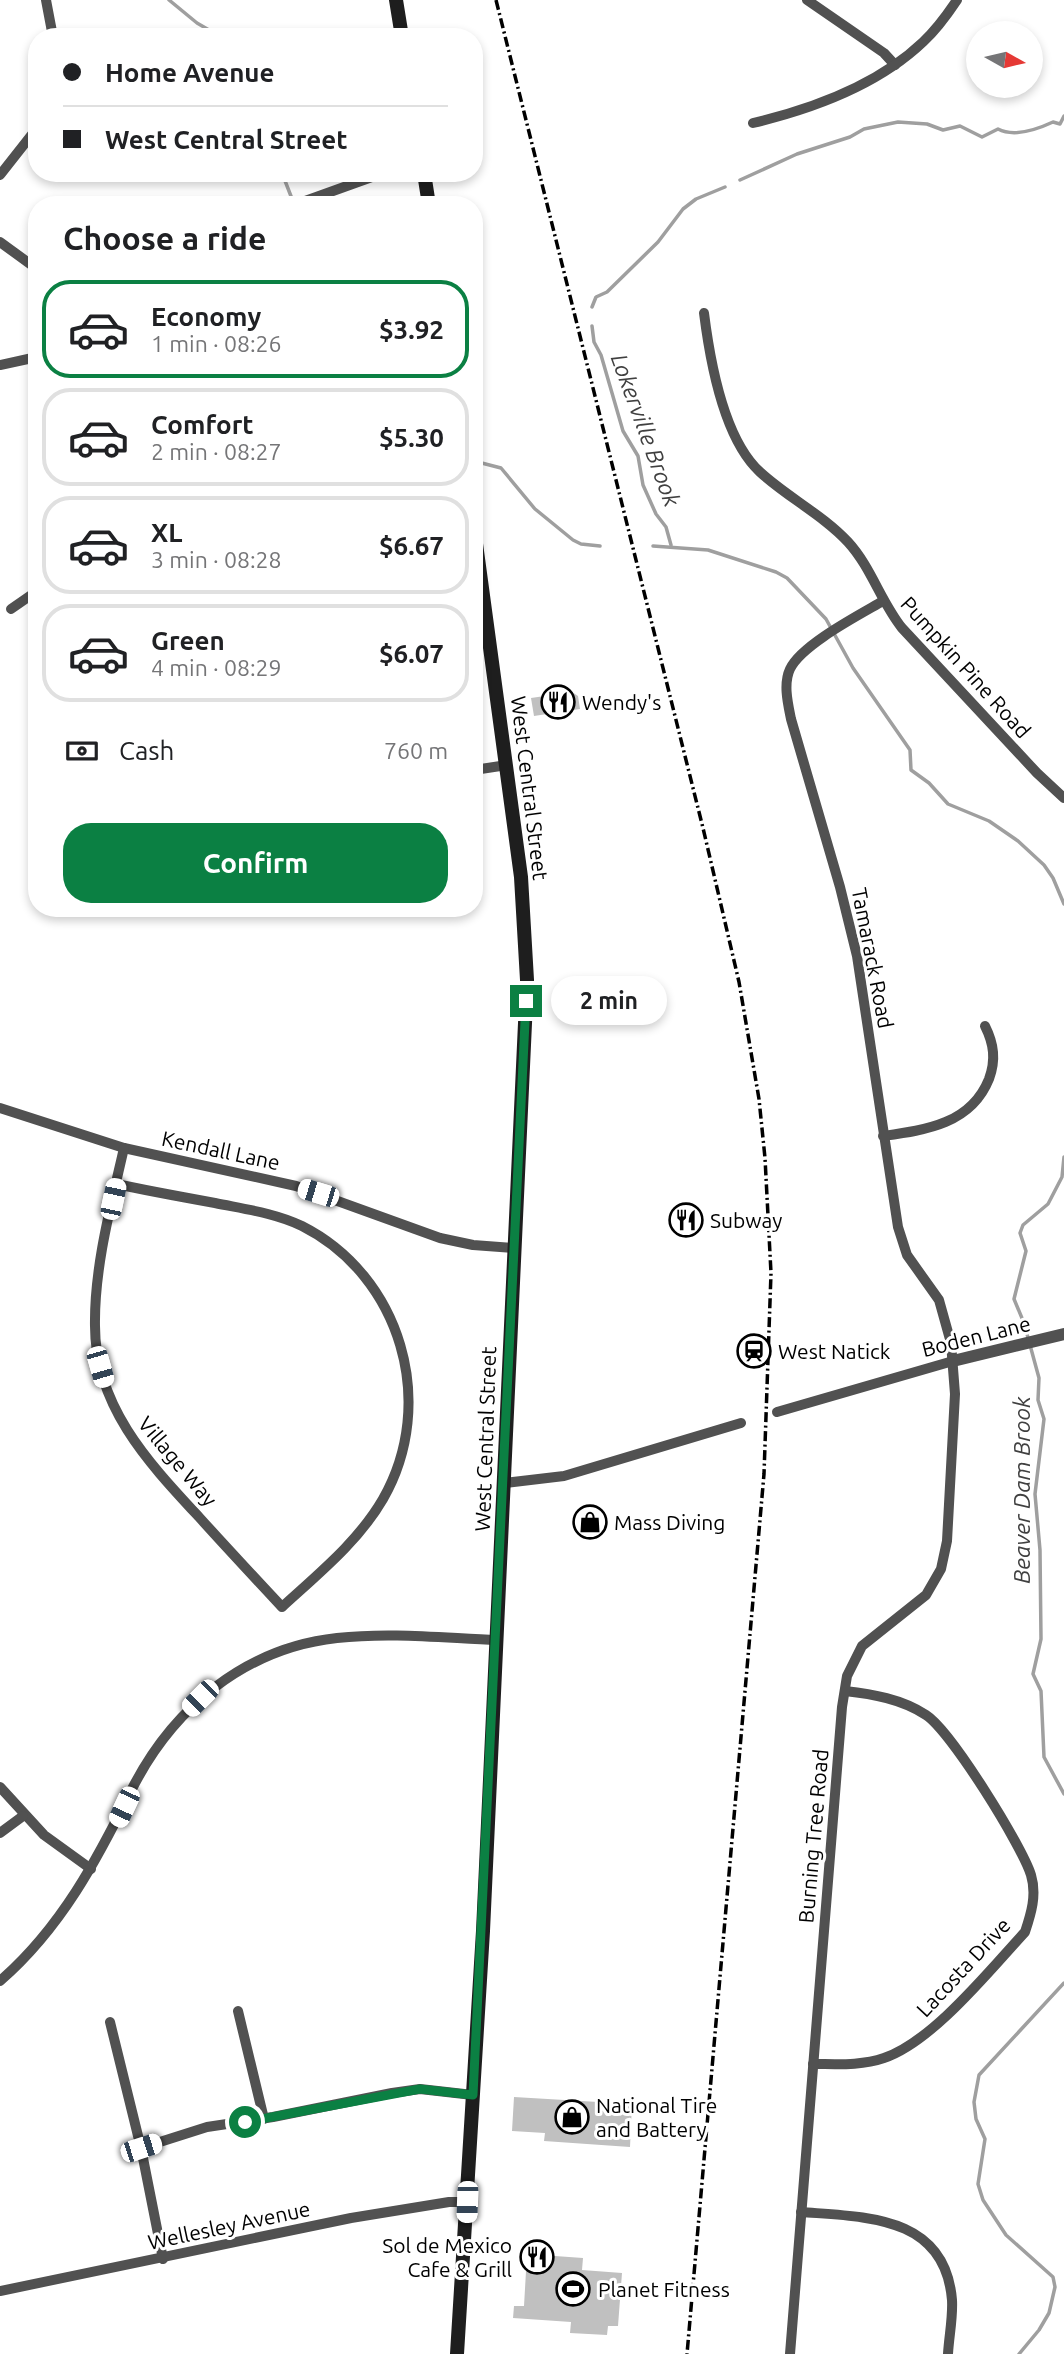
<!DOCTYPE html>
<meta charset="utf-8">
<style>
:root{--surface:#fff;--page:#f2f2f2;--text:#202124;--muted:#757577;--line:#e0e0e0;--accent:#0b8043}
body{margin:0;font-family:Ubuntu,sans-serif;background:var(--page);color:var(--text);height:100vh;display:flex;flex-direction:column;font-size:26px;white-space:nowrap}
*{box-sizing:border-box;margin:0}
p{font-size:23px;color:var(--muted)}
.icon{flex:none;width:38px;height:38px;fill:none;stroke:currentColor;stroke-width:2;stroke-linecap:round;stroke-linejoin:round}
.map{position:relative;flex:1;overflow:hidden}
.details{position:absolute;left:28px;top:196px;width:455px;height:721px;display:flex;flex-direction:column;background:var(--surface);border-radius:28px;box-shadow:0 4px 10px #0003}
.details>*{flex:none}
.banner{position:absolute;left:28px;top:28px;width:455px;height:154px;border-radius:28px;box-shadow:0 4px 10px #0003;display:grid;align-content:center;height:154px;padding:0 35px;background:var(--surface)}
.needle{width:46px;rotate:98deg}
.fabs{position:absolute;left:966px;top:21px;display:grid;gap:14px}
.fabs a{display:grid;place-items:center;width:77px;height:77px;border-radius:50%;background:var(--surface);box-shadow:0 4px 10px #0003;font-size:35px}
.end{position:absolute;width:32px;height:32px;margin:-16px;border:9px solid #0b8043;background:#fff;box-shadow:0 0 0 4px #fff}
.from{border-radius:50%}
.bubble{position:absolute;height:49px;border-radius:24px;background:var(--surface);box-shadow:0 4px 10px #0003;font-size:23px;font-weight:700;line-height:49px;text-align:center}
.car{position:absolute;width:21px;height:42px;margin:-21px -10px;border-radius:9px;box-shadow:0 0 5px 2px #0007;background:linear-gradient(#fff 24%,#345 0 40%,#fff 0 76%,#345 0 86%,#fff 0)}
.banner b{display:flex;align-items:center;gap:24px;height:66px;font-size:26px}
.banner b+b{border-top:2px solid var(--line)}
.banner i{width:18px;height:18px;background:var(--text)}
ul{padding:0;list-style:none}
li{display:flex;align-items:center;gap:21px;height:98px;margin:0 14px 10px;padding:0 21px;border:4px solid var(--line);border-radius:28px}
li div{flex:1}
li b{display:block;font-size:26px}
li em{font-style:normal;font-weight:700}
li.active{border-color:var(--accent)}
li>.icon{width:63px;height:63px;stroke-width:1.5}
h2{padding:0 35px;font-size:32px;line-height:84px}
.pay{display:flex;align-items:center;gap:18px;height:77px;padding:0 35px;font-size:26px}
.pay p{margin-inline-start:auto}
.action{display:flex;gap:14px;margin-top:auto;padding:14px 35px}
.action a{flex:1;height:80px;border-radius:28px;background:var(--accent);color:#fff;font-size:28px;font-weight:700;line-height:80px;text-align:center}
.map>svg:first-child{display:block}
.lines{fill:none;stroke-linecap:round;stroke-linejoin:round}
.stream{stroke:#9f9f9f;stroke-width:3.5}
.building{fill:#c0c0c0}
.minor{stroke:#515151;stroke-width:10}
.tertiary{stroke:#515151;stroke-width:12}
.secondary{stroke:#1e1e1e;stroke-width:14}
.rail{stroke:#000;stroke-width:3.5;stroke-dasharray:10 3.5 2 3.5;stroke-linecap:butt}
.route{stroke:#0b8043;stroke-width:9}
.labels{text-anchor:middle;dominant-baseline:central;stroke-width:6;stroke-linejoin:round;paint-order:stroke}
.street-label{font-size:21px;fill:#000;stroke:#fff}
.poi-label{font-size:21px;fill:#000;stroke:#fff;text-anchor:start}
.water-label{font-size:23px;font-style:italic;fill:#404040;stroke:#fff}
</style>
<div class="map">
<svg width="1064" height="2354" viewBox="0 0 1064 2354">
<rect width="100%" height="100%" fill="#fff"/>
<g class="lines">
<g class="stream">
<path d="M 169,0 L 197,23 L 221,37"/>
<path d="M 282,173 L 294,204"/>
<path d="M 740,180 L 797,154 L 850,137 L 864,129 L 898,122 L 927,124 L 943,130 L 960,126 L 982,137 L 998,129 C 1015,138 1038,129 1053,122 L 1060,124 L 1064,116"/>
<path d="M 592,307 L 596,297 L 607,292 L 658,242 L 683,209 L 696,199 L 725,187"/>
<path d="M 592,326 L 594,342 L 601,355 L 623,431 L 638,456 L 643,485 L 656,514 L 666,527 L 671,545"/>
<path d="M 474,461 L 501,468 L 535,509 L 573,540 L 581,544 L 600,546"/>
<path d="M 653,546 L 708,550 L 776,572 L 787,578 L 826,619 L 853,668 L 910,750 L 911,770 L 929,783 L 948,804 L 989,821 L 1018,841 L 1044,865 L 1053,878 L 1064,904"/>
<path d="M 1064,1157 L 1062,1177 L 1048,1204 L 1023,1225 L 1020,1233 L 1026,1251 L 1014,1299 L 1024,1323 L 1039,1378 L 1038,1400 L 1044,1419 L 1035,1494 L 1040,1550 L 1041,1639 L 1033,1674 L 1041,1691 L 1044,1757 L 1064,1794"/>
<path d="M 1019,2354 L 1039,2330 L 1049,2313 L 1055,2287 L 1053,2277 L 1006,2235 L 983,2200 L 978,2184 L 985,2139 L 976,2119 L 974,2102 L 979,2075 L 1064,1983"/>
</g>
</g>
<g class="building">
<path d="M 572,692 L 578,696 L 580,709 L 534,716 L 531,698 Z"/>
<path d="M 514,2097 L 632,2104 L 630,2147 L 544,2141 L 545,2133 L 512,2131 Z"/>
<path d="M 527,2254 L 583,2258 L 582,2270 L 622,2273 L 618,2326 L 608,2326 L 607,2335 L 570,2333 L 571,2322 L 513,2318 L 514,2306 L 524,2306 Z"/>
</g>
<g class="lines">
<g class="minor">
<path d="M 46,0 L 53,37"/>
<path d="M 807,0 L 884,53 L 895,65"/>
<path d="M 753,123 C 812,109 879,84 923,42 C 936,30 947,15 957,0"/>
<path d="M 0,175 L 37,128"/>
<path d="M 294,205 L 383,173"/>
<path d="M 0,242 L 37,269"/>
<path d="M 704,313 C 710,361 724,439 760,472 C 787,497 823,515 848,542 C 871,567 881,602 902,628 L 1037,773 L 1064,798"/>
<path d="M 0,365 L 37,357"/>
<path d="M 11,609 L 37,591"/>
<path d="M 474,770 L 507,765"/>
<path d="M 0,1108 L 124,1148 L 296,1186 L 440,1238 L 473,1245 L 515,1248"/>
<path d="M 883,1136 C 926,1130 971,1124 989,1079 C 996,1060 994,1044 985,1026"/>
<path d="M 116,1184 C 149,1191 182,1197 215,1203 C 244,1209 275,1213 302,1226 C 401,1276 438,1403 383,1499 C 358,1542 318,1574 282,1607 C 254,1577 226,1547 199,1517 C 148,1462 95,1406 95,1326 C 94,1268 111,1205 124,1148"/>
<path d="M 777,1412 L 953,1361"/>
<path d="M 505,1483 L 564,1476 L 741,1423"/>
<path d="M 0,1787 L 44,1835 L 91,1869"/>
<path d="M 0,1833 L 23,1816"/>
<path d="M 0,1981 C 61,1928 97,1860 132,1789 C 173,1708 245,1648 337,1638 C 390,1632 444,1638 497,1640"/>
<path d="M 238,2011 L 264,2119"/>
<path d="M 110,2022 L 141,2148 L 163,2259"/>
<path d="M 813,2064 C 836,2064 861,2066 884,2058 C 932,2042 989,1971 1025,1932 C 1031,1914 1037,1895 1031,1875 C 1022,1846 951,1731 926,1715 C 902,1699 872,1694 845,1691"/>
<path d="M 141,2148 L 207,2127 L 273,2117 L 392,2093 L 420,2089 L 473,2095"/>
<path d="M 801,2212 C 865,2217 945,2215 952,2300 C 953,2318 949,2336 948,2354"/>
<path d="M 0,2291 L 351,2218 L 449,2202 L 467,2202"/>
<path d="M 790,2354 L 842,1707 L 847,1676 L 862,1646 L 926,1595 L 941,1569 L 947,1541 L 955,1394 L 951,1343 L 939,1300 L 907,1255 L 898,1227 L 857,956 L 840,887 L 791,719 C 788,704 783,684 790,669 C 801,645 859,615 883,601"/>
</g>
<path class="tertiary" d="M 953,1361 L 1064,1334"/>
<g class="secondary">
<path d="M 396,0 L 402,37"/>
<path d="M 424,173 L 429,205"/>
<path d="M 457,2354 L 483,1931 L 527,980 L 521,877 L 474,529"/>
</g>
<path class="rail" d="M 496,0 L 703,828 L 739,982 L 759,1099 L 765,1158 L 771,1273 L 764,1474 L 687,2354"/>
</g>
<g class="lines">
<path class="route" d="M 245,2122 L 420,2089 L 473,2095 L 526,1001"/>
</g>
<defs>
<symbol id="restaurant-ring" viewBox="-11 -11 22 22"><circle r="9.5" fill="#fff" stroke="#000" stroke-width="1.5"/><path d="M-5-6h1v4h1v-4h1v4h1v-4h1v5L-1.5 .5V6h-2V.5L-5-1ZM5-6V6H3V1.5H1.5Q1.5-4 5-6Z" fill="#000"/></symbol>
<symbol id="station-ring" viewBox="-11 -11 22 22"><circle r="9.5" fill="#fff" stroke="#000" stroke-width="1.5"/><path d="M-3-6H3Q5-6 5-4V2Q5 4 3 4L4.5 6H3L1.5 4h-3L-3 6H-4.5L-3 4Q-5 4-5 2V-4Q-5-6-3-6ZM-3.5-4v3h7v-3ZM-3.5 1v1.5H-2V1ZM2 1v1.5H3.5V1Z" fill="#000"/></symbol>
<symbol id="shop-ring" viewBox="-11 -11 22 22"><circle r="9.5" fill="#fff" stroke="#000" stroke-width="1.5"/><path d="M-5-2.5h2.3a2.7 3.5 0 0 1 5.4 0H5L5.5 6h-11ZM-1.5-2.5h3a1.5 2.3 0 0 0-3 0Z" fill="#000"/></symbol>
<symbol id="stadium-ring" viewBox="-11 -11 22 22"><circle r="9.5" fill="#fff" stroke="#000" stroke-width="1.5"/><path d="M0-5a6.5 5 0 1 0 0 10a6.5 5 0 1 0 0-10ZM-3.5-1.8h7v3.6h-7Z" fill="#000"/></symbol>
</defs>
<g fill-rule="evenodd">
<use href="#restaurant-ring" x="539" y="683" width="38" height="38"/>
<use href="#restaurant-ring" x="667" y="1201" width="38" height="38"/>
<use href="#station-ring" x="735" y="1332" width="38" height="38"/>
<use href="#shop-ring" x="571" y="1503" width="38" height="38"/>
<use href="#shop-ring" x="553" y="2098" width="38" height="38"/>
<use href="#restaurant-ring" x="518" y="2238" width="38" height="38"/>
<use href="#stadium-ring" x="554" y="2270" width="38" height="38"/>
</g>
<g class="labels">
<g class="street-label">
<text transform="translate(966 667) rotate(48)">Pumpkin Pine Road</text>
<text transform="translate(530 788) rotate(83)">West Central Street</text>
<text transform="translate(873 958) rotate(79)">Tamarack Road</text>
<text transform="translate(221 1150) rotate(12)">Kendall Lane</text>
<text transform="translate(976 1336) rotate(-14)">Boden Lane</text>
<text transform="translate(485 1439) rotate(-88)">West Central Street</text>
<text transform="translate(178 1461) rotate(50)">Village Way</text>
<text transform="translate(813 1836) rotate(-85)">Burning Tree Road</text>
<text transform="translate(963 1967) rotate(-47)">Lacosta Drive</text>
<text transform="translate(229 2225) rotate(-12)">Wellesley Avenue</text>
</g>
<g class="poi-label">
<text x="582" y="702">Wendy's</text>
<text x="710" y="1220">Subway</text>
<text x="778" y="1351">West Natick</text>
<text x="614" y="1522">Mass Diving</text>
<text x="596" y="2105">National Tire<tspan x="596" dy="24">and Battery</tspan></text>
<text x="512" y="2245" text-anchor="end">Sol de Mexico<tspan x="512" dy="24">Cafe &amp; Grill</tspan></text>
<text x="598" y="2289">Planet Fitness</text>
</g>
<g class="water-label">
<text transform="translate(646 430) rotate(70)">Lokerville Brook</text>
<text transform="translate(1021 1490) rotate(-90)">Beaver Dam Brook</text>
</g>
</g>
</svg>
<div class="fabs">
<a><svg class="needle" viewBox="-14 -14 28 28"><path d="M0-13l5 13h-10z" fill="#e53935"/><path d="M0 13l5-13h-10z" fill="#757577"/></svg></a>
</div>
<i class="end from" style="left:245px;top:2122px"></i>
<i class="end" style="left:526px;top:1001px"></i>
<div class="bubble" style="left:551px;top:976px;width:116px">2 min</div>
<i class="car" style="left:318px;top:1193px;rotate:287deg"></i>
<i class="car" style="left:113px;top:1199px;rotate:12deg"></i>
<i class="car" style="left:100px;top:1367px;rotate:164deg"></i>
<i class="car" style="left:200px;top:1698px;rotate:225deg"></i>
<i class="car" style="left:124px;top:1807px;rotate:205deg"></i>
<i class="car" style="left:141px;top:2148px;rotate:72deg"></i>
<i class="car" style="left:467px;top:2202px;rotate:182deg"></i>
<div class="banner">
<b><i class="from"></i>Home Avenue</b>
<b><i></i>West Central Street</b>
</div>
<section class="details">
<h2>Choose a ride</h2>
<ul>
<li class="active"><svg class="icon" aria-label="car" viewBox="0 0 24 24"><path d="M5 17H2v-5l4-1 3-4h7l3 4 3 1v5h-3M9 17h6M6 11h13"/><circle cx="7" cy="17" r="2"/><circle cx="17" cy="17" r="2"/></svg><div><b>Economy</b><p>1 min · 08:26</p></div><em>$3.92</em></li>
<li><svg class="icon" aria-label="car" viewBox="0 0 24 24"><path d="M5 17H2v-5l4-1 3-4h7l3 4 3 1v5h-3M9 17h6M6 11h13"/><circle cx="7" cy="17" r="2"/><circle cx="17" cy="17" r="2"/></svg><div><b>Comfort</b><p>2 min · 08:27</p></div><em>$5.30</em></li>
<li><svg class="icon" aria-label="car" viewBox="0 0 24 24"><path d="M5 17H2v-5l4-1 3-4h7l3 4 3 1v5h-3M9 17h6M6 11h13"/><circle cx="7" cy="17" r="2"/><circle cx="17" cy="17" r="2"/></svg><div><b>XL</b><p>3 min · 08:28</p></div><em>$6.67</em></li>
<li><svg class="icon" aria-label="car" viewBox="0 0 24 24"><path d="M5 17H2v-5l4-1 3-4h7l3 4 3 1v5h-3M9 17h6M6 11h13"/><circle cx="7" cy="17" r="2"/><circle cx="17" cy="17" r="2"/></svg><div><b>Green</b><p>4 min · 08:29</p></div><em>$6.07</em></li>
</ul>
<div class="pay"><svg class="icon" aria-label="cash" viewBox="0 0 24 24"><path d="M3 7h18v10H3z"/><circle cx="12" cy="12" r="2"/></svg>Cash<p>760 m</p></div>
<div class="action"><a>Confirm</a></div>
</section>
</div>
